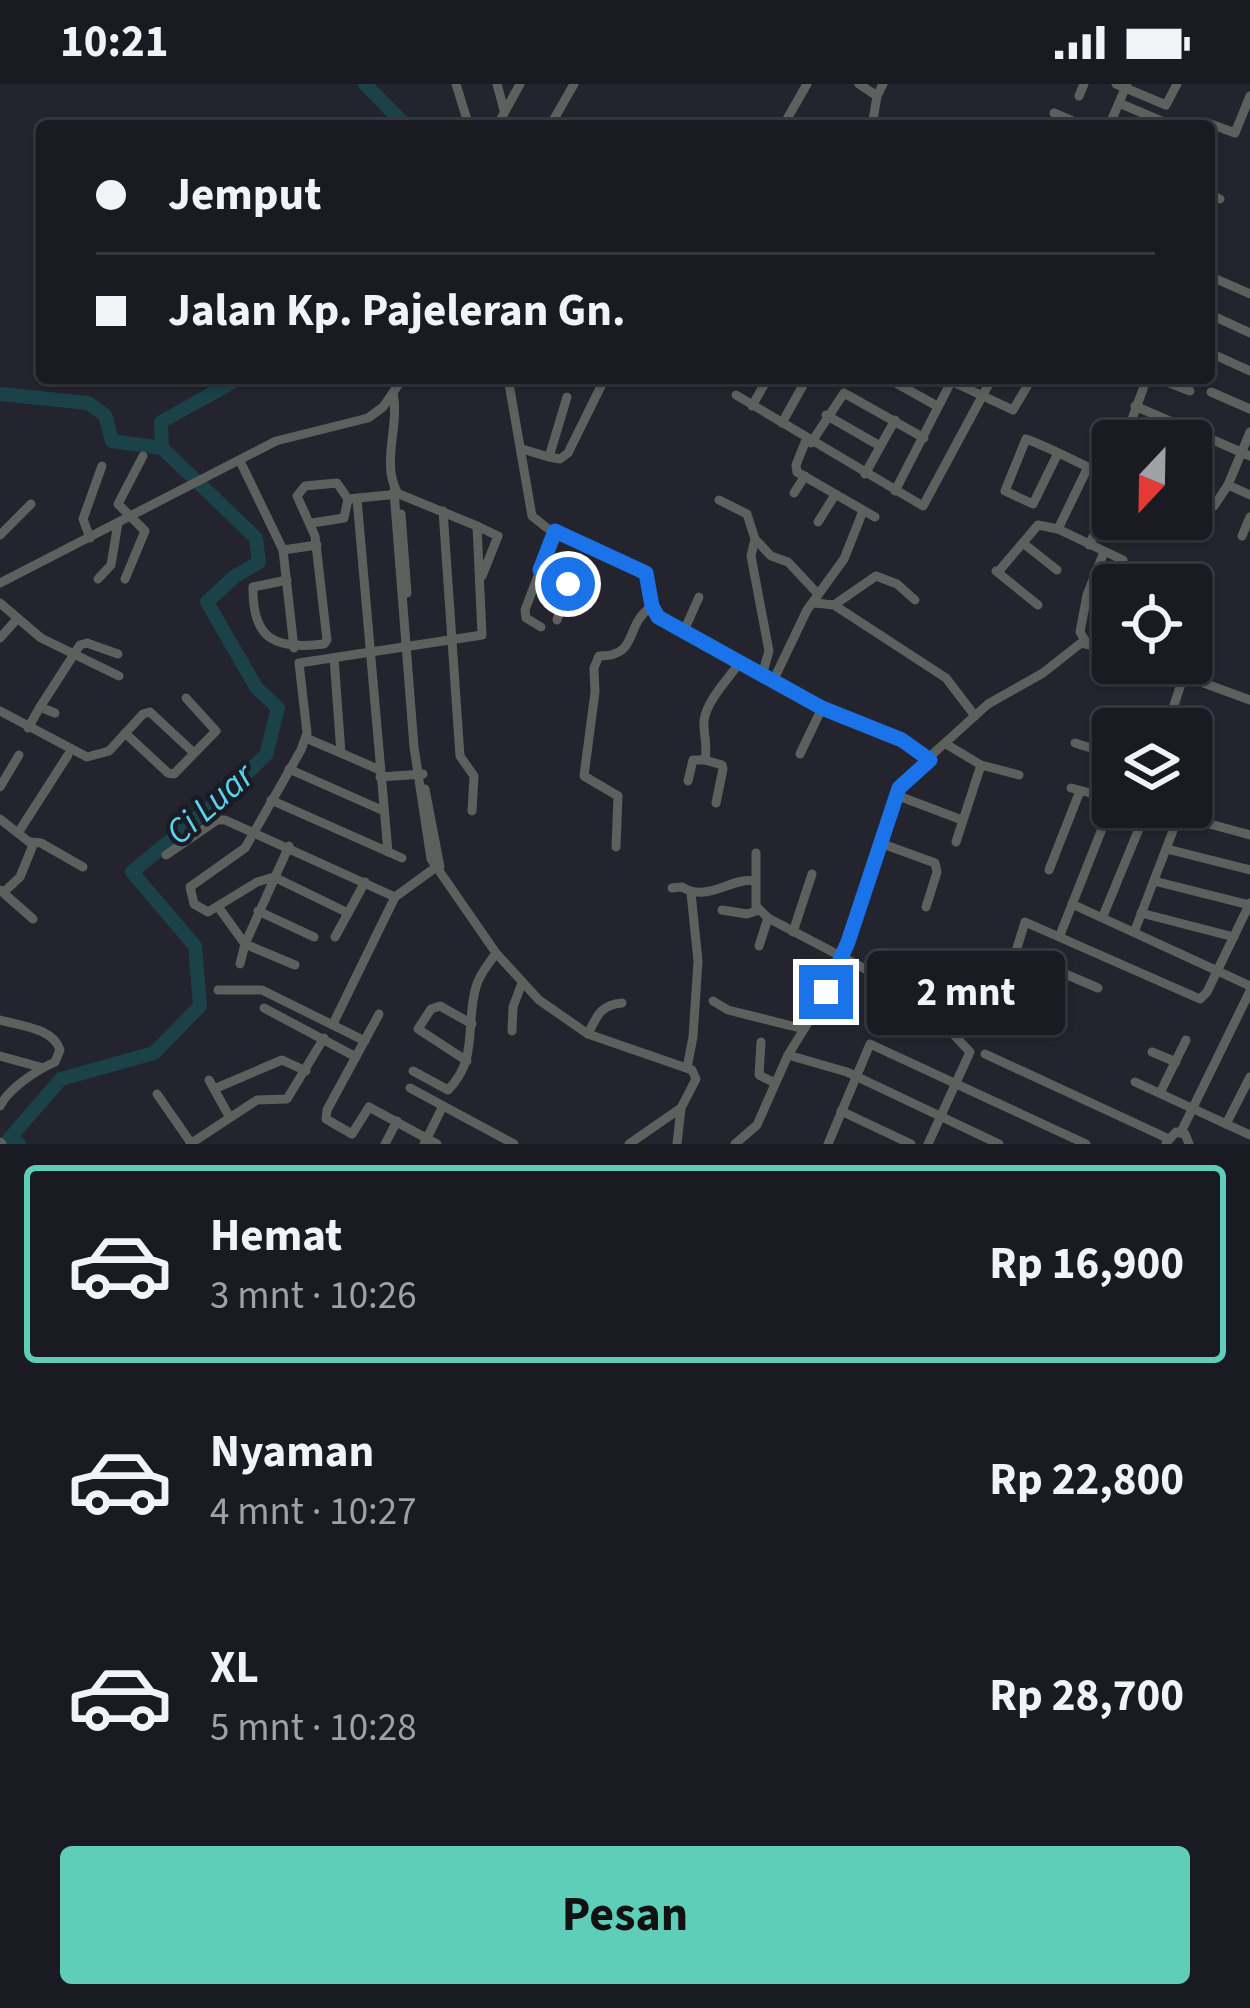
<!DOCTYPE html>
<html lang="id">
<meta charset="utf-8">
<style>
:root{--surface:#1a1b22;--page:#23242a;--text:#f1f3f6;--muted:#9fa1a5;--line:#383940;--accent:#5eceb8}
body{margin:0;font-family:"Source Sans 3",sans-serif;background:var(--page);color:var(--text);height:100vh;display:flex;flex-direction:column;font-size:45px;white-space:nowrap}
*{box-sizing:border-box;margin:0}
p{font-size:39px;color:var(--muted)}
.icon{flex:none;width:66px;height:66px;fill:none;stroke:currentColor;stroke-width:2;stroke-linecap:round;stroke-linejoin:round}
.map{position:relative;height:1060px;overflow:hidden}
.sheet{display:flex;flex-direction:column;background:var(--surface);flex:1}
.sheet>*{flex:none}
.banner{position:absolute;left:36px;top:36px;width:1179px;height:264px;border-radius:12px;box-shadow:0 3px 9px #0004,0 0 0 3px var(--line);display:grid;align-content:center;height:264px;padding:0 60px;background:var(--surface)}
.needle{width:78px;rotate:202deg}
.tools{position:absolute;left:1092px;top:336px;display:grid;gap:24px}
.tools a{display:grid;place-items:center;width:120px;height:120px;border-radius:12px;background:var(--surface);box-shadow:0 3px 9px #0004,0 0 0 3px var(--line);font-size:60px}
.end{position:absolute;width:54px;height:54px;margin:-27px;border:15px solid #1a73e8;background:#fff;box-shadow:0 0 0 6px #fff}
.from{border-radius:50%}
.bubble{position:absolute;height:84px;border-radius:12px;background:var(--surface);box-shadow:0 3px 9px #0004,0 0 0 3px var(--line);font-size:39px;font-weight:700;line-height:84px;text-align:center}
.banner b{display:flex;align-items:center;gap:42px;height:114px;font-size:45px}
.banner b+b{border-top:3px solid var(--line)}
.banner i{width:30px;height:30px;background:var(--text)}
ul{padding:21px 0 0;list-style:none}
li{display:flex;align-items:center;gap:36px;height:198px;margin:0 24px 18px;padding:0 36px;border:6px solid transparent;border-radius:12px}
li div{flex:1}
li b{display:block;font-size:45px}
li em{font-style:normal;font-weight:700}
li.active{border-color:var(--accent)}
li>.icon{width:108px;height:108px;stroke-width:1.5}
.button{display:flex;gap:24px;margin-top:auto;padding:24px 60px}
.button a{flex:1;height:138px;border-radius:12px;background:var(--accent);color:#111;font-size:48px;font-weight:700;line-height:138px;text-align:center}
.status{display:flex;justify-content:space-between;align-items:center;height:84px;padding:0 60px;background:var(--surface);direction:ltr}
.status svg{height:33px;fill:currentColor}
.map>svg:first-child{display:block}
.lines{fill:none;stroke-linecap:round;stroke-linejoin:round}
.river{stroke:#1b4249;stroke-width:14}
.minor{stroke:#5d615d;stroke-width:9}
.route{stroke:#1a73e8;stroke-width:15}
.labels{text-anchor:middle;dominant-baseline:central;stroke-width:9;stroke-linejoin:round;paint-order:stroke}
.water-label{font-size:36px;font-style:italic;fill:#58d5ed;stroke:#1a1b24}
</style>
<div class="status"><b>10:21</b><svg viewBox="0 0 49 12"><path d="M0 12V9h3v3zM5 12V6h3v6zM10 12V3h3v9zM15 12V0h3v12zM26 1h20v11H26zM47 4h2v5h-2z"/></svg></div>
<div class="map">
<svg width="1250" height="1060" viewBox="0 0 1250 1060">
<rect width="100%" height="100%" fill="#23242d"/>
<g class="lines">
<g class="river">
<path d="M 365,0 L 406,42"/>
<path d="M 0,310 L 88,319 L 105,331 L 112,357 L 162,364 L 256,454 L 259,478 L 234,493 L 207,518 L 256,603 L 278,624 L 266,671 L 212,722 L 132,788 L 195,862 L 200,922 L 154,969 L 61,995 L 9,1055 L 19,1060"/>
<path d="M 162,364 L 161,338 L 240,294"/>
</g>
<g class="minor">
<path d="M 456,0 L 469,42"/>
<path d="M 497,0 L 504,26"/>
<path d="M 859,0 L 877,12"/>
<path d="M 1116,0 L 1166,21 L 1177,0"/>
<path d="M 1079,12 L 1084,0"/>
<path d="M 1119,19 L 1173,42"/>
<path d="M 1054,29 L 1084,42"/>
<path d="M 497,42 L 520,0"/>
<path d="M 550,42 L 574,0"/>
<path d="M 783,42 L 807,0"/>
<path d="M 872,42 L 877,12 L 883,0"/>
<path d="M 1109,42 L 1127,0"/>
<path d="M 1199,42 L 1208,39 L 1235,49 L 1250,12"/>
<path d="M 1209,110 L 1220,115"/>
<path d="M 1209,199 L 1214,194 L 1250,210"/>
<path d="M 1209,230 L 1250,249"/>
<path d="M 1217,272 L 1250,287"/>
<path d="M 508,294 L 532,432 L 547,444 L 646,489 L 652,522 L 668,539 L 763,588 L 822,624 L 902,656 L 930,676"/>
<path d="M 887,294 L 937,322"/>
<path d="M 1156,294 L 1190,307"/>
<path d="M 951,297 L 1013,326 L 1032,294"/>
<path d="M 1211,308 L 1250,325"/>
<path d="M 393,309 C 400,342 381,377 397,408"/>
<path d="M 736,311 L 923,422 L 992,294"/>
<path d="M 752,322 L 765,299"/>
<path d="M 1135,322 L 1250,372"/>
<path d="M 826,331 L 880,362"/>
<path d="M 782,339 L 807,294"/>
<path d="M 806,356 L 796,381 L 797,388 L 875,433"/>
<path d="M 1124,357 L 1147,294"/>
<path d="M 811,359 L 844,309 L 924,354"/>
<path d="M 522,365 L 549,373 L 567,313"/>
<path d="M 1058,369 L 1033,420 L 1005,407 L 1026,355 C 1056,366 1085,382 1113,396"/>
<path d="M 549,373 L 560,375 L 568,369 L 603,298"/>
<path d="M 240,377 L 283,466 L 294,564"/>
<path d="M 1088,383 L 1058,445 L 1123,476"/>
<path d="M 865,390 L 895,336"/>
<path d="M 1228,401 L 1250,348"/>
<path d="M 394,407 L 414,663 L 431,775 L 496,869 L 539,916 L 588,950 L 692,986 L 696,995 L 681,1024 L 677,1060"/>
<path d="M 895,407 L 953,294"/>
<path d="M 794,409 L 805,392"/>
<path d="M 1191,412 L 1214,422 L 1228,401 L 1250,411"/>
<path d="M 357,415 L 388,768"/>
<path d="M 719,416 L 747,430 L 755,455 L 751,472 L 769,567 L 763,588"/>
<path d="M 443,427 L 460,672 L 474,692 L 472,727"/>
<path d="M 401,430 L 407,509"/>
<path d="M 1104,430 L 1136,447"/>
<path d="M 818,438 L 835,411"/>
<path d="M 312,439 L 344,434 L 348,415"/>
<path d="M 477,442 L 498,452 L 482,492"/>
<path d="M 0,451 L 31,420"/>
<path d="M 1242,452 L 1250,433"/>
<path d="M 90,454 L 83,435 L 102,382"/>
<path d="M 755,455 L 771,472 L 788,478 L 818,510"/>
<path d="M 1023,459 L 1057,486"/>
<path d="M 1089,461 L 1113,411"/>
<path d="M 283,466 L 317,461"/>
<path d="M 540,486 L 568,500 L 557,536"/>
<path d="M 996,487 L 1038,521"/>
<path d="M 998,488 L 1038,441 L 1058,445"/>
<path d="M 98,495 L 111,481 L 118,439"/>
<path d="M 125,495 L 145,447 L 118,420 L 143,372"/>
<path d="M 287,496 L 253,503 C 252,556 276,566 324,560 L 327,556 L 315,452 L 297,412 L 305,402 L 337,399 L 348,415 L 399,410 L 477,442 L 482,551 L 299,579 L 307,649 L 301,666 L 245,764 L 190,803 L 194,820 L 208,828 L 257,798 L 274,793 L 348,829"/>
<path d="M 0,499 L 276,357 L 368,334 L 383,323 L 403,294"/>
<path d="M 0,519 L 41,554 L 119,592"/>
<path d="M 815,519 L 834,521 L 946,594 L 975,632"/>
<path d="M 834,521 L 876,492 L 897,500 L 915,516"/>
<path d="M 541,543 L 526,534 L 525,526 L 555,447"/>
<path d="M 683,549 L 699,513"/>
<path d="M 0,554 L 16,536"/>
<path d="M 1086,558 L 1080,548 L 1087,511 L 1104,468"/>
<path d="M 334,574 L 341,669"/>
<path d="M 1149,579 L 1250,616"/>
<path d="M 774,595 L 807,526 L 844,475 L 863,427"/>
<path d="M 40,623 L 80,561 L 87,559 L 118,570"/>
<path d="M 0,627 L 87,673 L 109,667 L 143,630 L 150,628 L 194,669"/>
<path d="M 28,644 L 40,623 L 55,629"/>
<path d="M 1166,645 L 1184,591"/>
<path d="M 125,649 L 168,689 L 174,690 L 216,647 L 186,614"/>
<path d="M 306,654 L 380,686"/>
<path d="M 1075,659 L 1113,671"/>
<path d="M 946,660 L 981,681 L 1019,691"/>
<path d="M 800,670 L 822,624"/>
<path d="M 289,685 L 384,727"/>
<path d="M 380,693 L 423,690"/>
<path d="M 688,697 L 693,676 L 705,676"/>
<path d="M 0,703 L 19,671"/>
<path d="M 1071,704 L 1113,715"/>
<path d="M 425,705 L 440,783"/>
<path d="M 896,711 L 962,736"/>
<path d="M 271,716 L 402,774"/>
<path d="M 716,719 L 723,685 L 722,681 L 705,676 C 708,660 703,650 704,637 C 706,617 729,594 740,578"/>
<path d="M 1147,723 L 1250,751"/>
<path d="M 0,735 L 33,761 L 20,793 L 5,807"/>
<path d="M 18,749 L 68,671"/>
<path d="M 31,758 L 41,759 L 83,783"/>
<path d="M 956,758 L 981,681"/>
<path d="M 880,759 L 935,779 L 937,788 L 926,823"/>
<path d="M 616,763 L 618,712 L 584,692 L 595,608 L 594,584 L 599,572 C 640,572 623,542 652,522"/>
<path d="M 1167,765 L 1250,786"/>
<path d="M 756,769 L 756,822 L 768,834 L 909,908"/>
<path d="M 166,771 L 217,736 L 225,736 L 395,813"/>
<path d="M 1049,786 L 1080,707"/>
<path d="M 1154,797 L 1249,821"/>
<path d="M 672,804 L 682,803 C 708,819 730,793 755,797"/>
<path d="M 0,806 L 33,835"/>
<path d="M 1072,820 L 1250,902"/>
<path d="M 219,824 L 245,860 L 295,881"/>
<path d="M 722,826 L 747,830 L 759,826"/>
<path d="M 258,827 L 314,853"/>
<path d="M 1141,829 L 1234,853"/>
<path d="M 1103,832 L 1148,723"/>
<path d="M 1135,846 L 1182,723"/>
<path d="M 793,848 L 812,790"/>
<path d="M 1060,851 L 1113,717"/>
<path d="M 335,853 L 365,798"/>
<path d="M 759,862 L 768,834"/>
<path d="M 240,880 L 245,860 L 289,762"/>
<path d="M 1098,904 L 1021,871 L 1017,864 L 1025,838 L 1200,915 L 1207,908 L 1250,819"/>
<path d="M 218,906 L 262,906 L 365,957"/>
<path d="M 909,908 L 909,921 L 956,941"/>
<path d="M 909,908 L 920,904 L 928,889"/>
<path d="M 713,917 L 728,926 L 804,945"/>
<path d="M 264,924 L 356,973"/>
<path d="M 379,930 L 327,1026 L 326,1035 L 352,1050 L 369,1023 L 437,1060"/>
<path d="M 0,936 C 21,942 53,944 60,966 L 55,978 C 37,986 9,1004 0,1022"/>
<path d="M 333,940 L 395,813 L 439,781"/>
<path d="M 512,947 L 513,923 L 522,899"/>
<path d="M 588,950 C 597,932 600,921 622,919"/>
<path d="M 761,958 L 759,991 L 775,999"/>
<path d="M 1152,968 L 1176,978"/>
<path d="M 985,970 L 1167,1054"/>
<path d="M 788,971 L 847,988 L 999,1060"/>
<path d="M 0,972 L 40,983"/>
<path d="M 467,977 L 418,945 L 431,925 L 440,922 L 472,940"/>
<path d="M 687,984 L 693,953 L 698,877 L 691,809"/>
<path d="M 413,987 L 448,1006 C 479,975 465,940 476,903 C 479,890 489,880 496,869"/>
<path d="M 209,996 L 229,1032"/>
<path d="M 1135,998 L 1250,1051"/>
<path d="M 410,1004 L 514,1060"/>
<path d="M 214,1005 L 282,976 L 306,987"/>
<path d="M 1160,1009 L 1186,956"/>
<path d="M 157,1010 L 191,1059"/>
<path d="M 841,1027 L 911,1060"/>
<path d="M 1226,1040 L 1250,993"/>
<path d="M 1181,1048 L 1250,907"/>
<path d="M 0,1058 L 2,1060"/>
<path d="M 1166,1059 L 1176,1048 L 1185,1050 L 1189,1060"/>
<path d="M 190,1060 L 257,1016 L 287,1015 L 324,954"/>
<path d="M 385,1060 L 397,1037"/>
<path d="M 424,1060 L 443,1022"/>
<path d="M 629,1060 L 681,1024"/>
<path d="M 735,1060 L 757,1041 L 788,971 L 827,908 L 848,858 L 891,724 L 904,696 L 988,620 L 1043,589 L 1081,559 L 1113,566"/>
<path d="M 828,1060 L 870,960 L 1086,1060"/>
<path d="M 928,1060 L 970,968 L 954,951 L 979,891"/>
</g>
</g>
<g class="lines">
<path class="route" d="M 568,500 L 540,486 L 555,447 L 646,489 L 652,522 L 658,533 L 822,624 L 902,656 L 930,676 L 899,704 L 848,858 L 826,908"/>
</g>
<g class="labels">
<g class="water-label">
<text transform="translate(210 720) rotate(-41)">Ci Luar</text>
</g>
</g>
</svg>
<div class="tools">
<a><svg class="needle" viewBox="-14 -14 28 28"><path d="M0-13l5 13h-10z" fill="#e53935"/><path d="M0 13l5-13h-10z" fill="#9fa1a5"/></svg></a>
<a><svg class="icon" aria-label="locate" viewBox="0 0 24 24"><circle cx="12" cy="12" r="6"/><path d="M12 2v4M12 18v4M2 12h4M18 12h4"/></svg></a>
<a><svg class="icon" aria-label="layers" viewBox="0 0 24 24"><path d="M12 4l9 5-9 5-9-5zM3 14l9 5 9-5"/></svg></a>
</div>
<i class="end from" style="left:568px;top:500px"></i>
<i class="end" style="left:826px;top:908px"></i>
<div class="bubble" style="left:867px;top:867px;width:198px">2 mnt</div>
<div class="banner">
<b><i class="from"></i>Jemput</b>
<b><i></i>Jalan Kp. Pajeleran Gn.</b>
</div>
</div>
<section class="sheet">
<ul>
<li class="active"><svg class="icon" aria-label="car" viewBox="0 0 24 24"><path d="M5 17H2v-5l4-1 3-4h7l3 4 3 1v5h-3M9 17h6M6 11h13"/><circle cx="7" cy="17" r="2"/><circle cx="17" cy="17" r="2"/></svg><div><b>Hemat</b><p>3 mnt · 10:26</p></div><em>Rp 16,900</em></li>
<li><svg class="icon" aria-label="car" viewBox="0 0 24 24"><path d="M5 17H2v-5l4-1 3-4h7l3 4 3 1v5h-3M9 17h6M6 11h13"/><circle cx="7" cy="17" r="2"/><circle cx="17" cy="17" r="2"/></svg><div><b>Nyaman</b><p>4 mnt · 10:27</p></div><em>Rp 22,800</em></li>
<li><svg class="icon" aria-label="car" viewBox="0 0 24 24"><path d="M5 17H2v-5l4-1 3-4h7l3 4 3 1v5h-3M9 17h6M6 11h13"/><circle cx="7" cy="17" r="2"/><circle cx="17" cy="17" r="2"/></svg><div><b>XL</b><p>5 mnt · 10:28</p></div><em>Rp 28,700</em></li>
</ul>
<div class="button"><a>Pesan</a></div>
</section>
